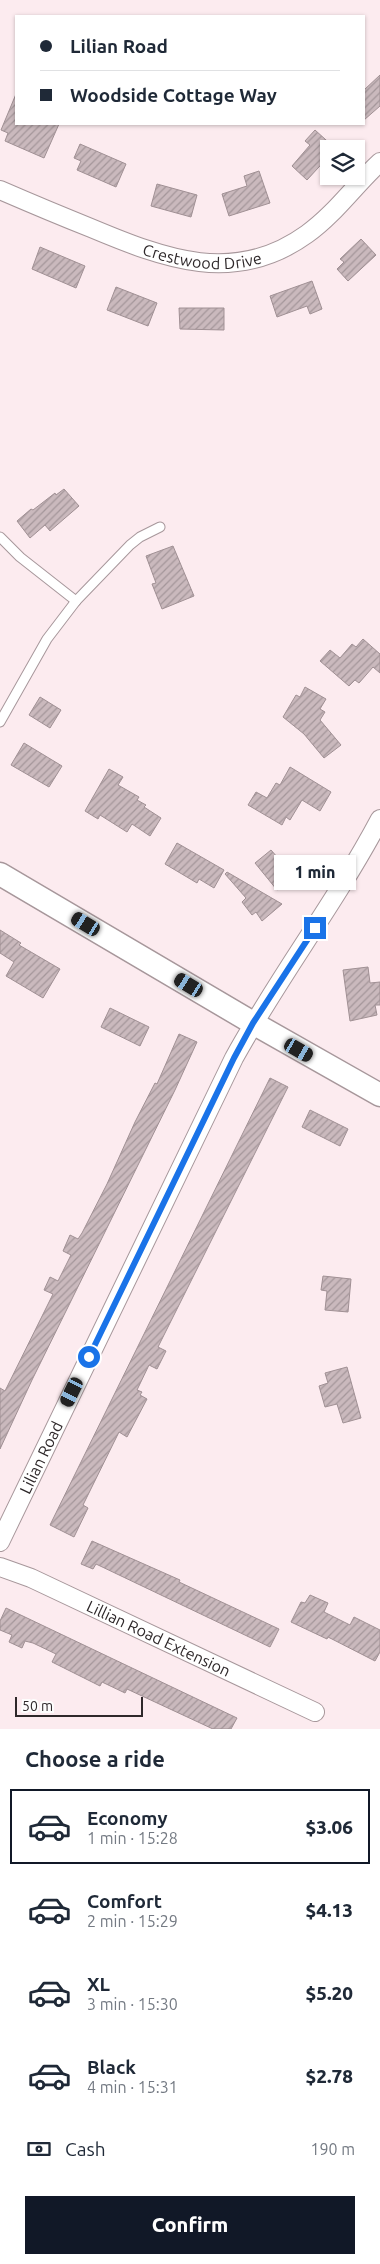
<!DOCTYPE html>
<meta charset="utf-8">
<style>
:root{--surface:#fff;--page:#f6f6f7;--text:#1f2937;--muted:#747a83;--line:#e0e1e3;--accent:#111827}
body{margin:0;font-family:Ubuntu,sans-serif;background:var(--page);color:var(--text);height:100vh;display:flex;flex-direction:column;font-size:19px;white-space:nowrap}
*{box-sizing:border-box;margin:0}
p{font-size:16px;color:var(--muted)}
.icon{flex:none;width:28px;height:28px;fill:none;stroke:currentColor;stroke-width:2;stroke-linecap:round;stroke-linejoin:round}
.map{position:relative;height:1729px;overflow:hidden}
.side{display:flex;flex-direction:column;background:var(--surface);flex:1}
.side>*{flex:none}
.top-card{position:absolute;left:15px;top:15px;width:350px;height:110px;border-radius:0px;box-shadow:0 1px 4px #0004;display:grid;align-content:center;height:110px;padding:0 25px;background:var(--surface)}
.controls{position:absolute;left:320px;top:140px;display:grid;gap:10px}
.controls a{display:grid;place-items:center;width:45px;height:45px;border-radius:0px;background:var(--surface);box-shadow:0 1px 4px #0004;font-size:25px}
.scale{position:absolute;left:15px;bottom:12px;width:128px;box-sizing:border-box;padding-left:5px;border:2px solid #2e282a;border-top:0;font-size:14px;line-height:18px;white-space:nowrap;color:#2e282a;-webkit-text-stroke:4px #fdfdfd;paint-order:stroke}
.end{position:absolute;width:22px;height:22px;margin:-11px;border:6px solid #1a73e8;background:#fff;box-shadow:0 0 0 2px #fff}
.from{border-radius:50%}
.bubble{position:absolute;height:35px;border-radius:0px;background:var(--surface);box-shadow:0 1px 4px #0004;font-size:16px;font-weight:800;line-height:35px;text-align:center}
.car{position:absolute;width:15px;height:30px;margin:-15px -8px;border-radius:6px;box-shadow:0 0 4px 1px #0007;background:linear-gradient(#222 24%,#8ab4d8 0 40%,#222 0 76%,#8ab4d8 0 86%,#222 0)}
.top-card b{display:flex;align-items:center;gap:18px;height:48px;font-size:19px}
.top-card b+b{border-top:1px solid var(--line)}
.top-card i{width:12px;height:12px;background:var(--text)}
ul{padding:0;list-style:none}
li{display:flex;align-items:center;gap:15px;height:75px;margin:0 10px 8px;padding:0 15px;border:2px solid transparent;border-radius:0px}
li div{flex:1}
li b{display:block;font-size:19px}
li em{font-style:normal;font-weight:800}
li.active{border-color:var(--accent)}
li>.icon{width:45px;height:45px;stroke-width:1.5}
h2{padding:0 25px;font-size:22px;line-height:60px}
.pay{display:flex;align-items:center;gap:12px;height:55px;padding:0 25px;font-size:19px}
.pay p{margin-inline-start:auto}
.primary-button{display:flex;gap:10px;margin-top:auto;padding:10px 25px}
.primary-button a{flex:1;height:58px;border-radius:0px;background:var(--accent);color:#fff;font-size:20px;font-weight:800;line-height:58px;text-align:center}
.map>svg:first-child{display:block}
.building{fill:url(#building-hatch);stroke:#a09094}
.lines{fill:none;stroke-linecap:round;stroke-linejoin:round}
.service-casing{stroke:#a7979b;stroke-width:11}
.minor-casing{stroke:#a7979b;stroke-width:20}
.tertiary-casing{stroke:#a7979b;stroke-width:25}
.service{stroke:#fff;stroke-width:9}
.minor{stroke:#fff;stroke-width:18}
.tertiary{stroke:#fff;stroke-width:22}
.route{stroke:#1a73e8;stroke-width:6}
.labels{text-anchor:middle;dominant-baseline:central;stroke-width:4;stroke-linejoin:round;paint-order:stroke}
.street-label{font-size:16px;fill:#2e282a;stroke:#fdfdfd}
</style>
<div class="map">
<svg width="380" height="1729" viewBox="0 0 380 1729">
<defs>
<pattern id="building-hatch" width="6" height="6" patternUnits="userSpaceOnUse" patternTransform="scale(1.25)"><rect width="6" height="6" fill="#cab9bd"/><path d="M-1 1l2-2M0 6l6-6M5 7l2-2" fill="none" stroke="#a4969a"/></pattern>
</defs>
<rect width="100%" height="100%" fill="#fcebef"/>
<g class="building">
<path d="M 380,75 L 380,106 L 364,120 L 364,90 Z"/>
<path d="M 16,94 L 16,124 L 59,124 L 44,158 L 5,141 L 8,133 L 1,130 Z"/>
<path d="M 315,130 L 336,149 L 329,149 L 329,156 L 307,180 L 292,166 L 310,145 L 305,141 Z"/>
<path d="M 80,144 L 126,164 L 116,187 L 77,170 L 81,161 L 74,158 Z"/>
<path d="M 259,171 L 270,203 L 229,216 L 222,194 L 247,186 L 244,176 Z"/>
<path d="M 157,184 L 197,195 L 191,217 L 151,206 Z"/>
<path d="M 361,239 L 376,255 L 348,281 L 337,269 L 344,262 L 340,259 Z"/>
<path d="M 40,247 L 85,266 L 76,288 L 32,269 Z"/>
<path d="M 312,281 L 322,309 L 310,314 L 307,306 L 277,317 L 270,296 Z"/>
<path d="M 116,287 L 157,303 L 148,326 L 107,310 Z"/>
<path d="M 179,308 L 224,308 L 224,330 L 180,329 Z"/>
<path d="M 64,489 L 79,506 L 50,531 L 45,525 L 30,538 L 17,521 L 31,509 L 33,510 L 55,493 L 56,495 Z"/>
<path d="M 173,546 L 194,596 L 162,609 L 152,584 L 156,583 L 146,556 Z"/>
<path d="M 363,639 L 380,654 L 380,673 L 373,667 L 359,683 L 355,680 L 349,686 L 320,661 L 330,650 L 340,658 L 352,644 L 356,647 Z"/>
<path d="M 305,687 L 326,699 L 320,709 L 325,712 L 320,720 L 341,745 L 324,758 L 304,734 L 283,717 L 296,695 L 300,697 Z"/>
<path d="M 40,697 L 61,710 L 50,728 L 29,715 Z"/>
<path d="M 24,743 L 62,766 L 49,787 L 11,765 Z"/>
<path d="M 290,767 L 331,792 L 320,811 L 302,800 L 290,820 L 286,817 L 282,825 L 248,805 L 256,792 L 267,798 L 276,783 L 280,785 Z"/>
<path d="M 109,769 L 123,777 L 118,785 L 139,797 L 137,800 L 146,805 L 144,807 L 161,818 L 150,836 L 132,824 L 127,832 L 100,815 L 98,819 L 85,811 Z"/>
<path d="M 177,843 L 224,870 L 214,888 L 199,879 L 197,883 L 165,864 Z"/>
<path d="M 271,850 L 285,866 L 282,868 L 292,878 L 277,890 L 255,863 Z"/>
<path d="M 227,872 L 282,904 L 262,921 L 256,912 L 252,915 L 242,902 L 246,898 L 225,874 Z"/>
<path d="M 0,930 L 21,943 L 19,945 L 60,969 L 43,998 L 6,976 L 14,962 L 0,953 Z"/>
<path d="M 368,967 L 370,983 L 380,982 L 380,1005 L 375,1005 L 377,1015 L 350,1021 L 343,970 Z"/>
<path d="M 110,1008 L 149,1027 L 140,1046 L 101,1027 Z"/>
<path d="M 179,1034 L 197,1042 L 175,1090 L 32,1380 L 0,1449 L 0,1388 L 5,1391 L 53,1294 L 44,1290 L 50,1277 L 58,1281 L 71,1255 L 63,1251 L 70,1235 L 78,1239 L 82,1233 L 107,1184 L 135,1122 L 155,1083 L 157,1084 Z"/>
<path d="M 270,1078 L 288,1087 L 158,1347 L 166,1351 L 157,1369 L 149,1365 L 137,1390 L 142,1392 L 140,1395 L 147,1399 L 127,1437 L 119,1432 L 83,1505 L 88,1508 L 74,1537 L 50,1525 Z"/>
<path d="M 310,1110 L 348,1129 L 340,1146 L 302,1127 Z"/>
<path d="M 323,1276 L 351,1279 L 348,1312 L 325,1310 L 327,1291 L 321,1290 Z"/>
<path d="M 347,1367 L 361,1418 L 343,1423 L 337,1404 L 325,1407 L 319,1386 L 328,1383 L 325,1373 Z"/>
<path d="M 92,1541 L 180,1580 L 179,1582 L 279,1629 L 270,1647 L 96,1564 L 93,1569 L 81,1564 Z"/>
<path d="M 310,1595 L 328,1603 L 324,1612 L 350,1625 L 354,1617 L 380,1630 L 380,1652 L 375,1661 L 328,1637 L 327,1639 L 291,1622 L 301,1602 L 305,1603 Z"/>
<path d="M 6,1608 L 237,1718 L 231,1729 L 213,1729 L 127,1689 L 125,1693 L 102,1682 L 100,1686 L 52,1662 L 56,1654 L 33,1643 L 25,1641 L 22,1648 L 9,1642 L 12,1635 L 0,1630 L 0,1621 Z"/>
</g>
<g class="lines">
<defs>
<g id="service">
<path d="M 0,537 L 20,557 L 76,601"/>
<path d="M 0,722 L 47,639 L 76,601 L 130,545 L 140,537 L 160,527"/>
</g>
<g id="minor">
<path id="s1" d="M 0,190 C 30,203 61,216 91,228 C 165,259 235,286 307,234 C 335,214 355,185 380,162"/>
<path id="s2" d="M 0,1542 L 234,1058 C 279,976 336,902 380,819"/>
<path id="s3" d="M 0,1567 L 31,1578 L 315,1712"/>
</g>
<path id="tertiary" d="M 0,874 L 253,1023 L 380,1095"/>
</defs>
<use href="#service" class="service-casing"/>
<use href="#minor" class="minor-casing"/>
<use href="#tertiary" class="tertiary-casing"/>
<use href="#service" class="service"/>
<use href="#minor" class="minor"/>
<use href="#tertiary" class="tertiary"/>
</g>
<g class="lines">
<path class="route" d="M 89,1357 L 234,1058 L 253,1023 L 315,928"/>
</g>
<g class="labels">
<g class="street-label">
<text stroke="none"><textPath href="#s1" startOffset="215">Crestwood Drive</textPath></text>
<text stroke="none"><textPath href="#s2" startOffset="94">Lilian Road</textPath></text>
<text stroke="none"><textPath href="#s3" startOffset="174">Lillian Road Extension</textPath></text>
</g>
</g>
</svg>
<div class="controls">
<a><svg class="icon" aria-label="layers" viewBox="0 0 24 24"><path d="M12 4l9 5-9 5-9-5zM3 14l9 5 9-5"/></svg></a>
</div>
<div class="scale">50 m</div>
<i class="end from" style="left:89px;top:1357px"></i>
<i class="end" style="left:315px;top:928px"></i>
<div class="bubble" style="left:274px;top:855px;width:82px">1 min</div>
<i class="car" style="left:86px;top:924px;rotate:301deg"></i>
<i class="car" style="left:189px;top:985px;rotate:301deg"></i>
<i class="car" style="left:299px;top:1050px;rotate:120deg"></i>
<i class="car" style="left:72px;top:1392px;rotate:206deg"></i>
<div class="top-card">
<b><i class="from"></i>Lilian Road</b>
<b><i></i>Woodside Cottage Way</b>
</div>
</div>
<section class="side">
<h2>Choose a ride</h2>
<ul>
<li class="active"><svg class="icon" aria-label="car" viewBox="0 0 24 24"><path d="M5 17H2v-5l4-1 3-4h7l3 4 3 1v5h-3M9 17h6M6 11h13"/><circle cx="7" cy="17" r="2"/><circle cx="17" cy="17" r="2"/></svg><div><b>Economy</b><p>1 min · 15:28</p></div><em>$3.06</em></li>
<li><svg class="icon" aria-label="car" viewBox="0 0 24 24"><path d="M5 17H2v-5l4-1 3-4h7l3 4 3 1v5h-3M9 17h6M6 11h13"/><circle cx="7" cy="17" r="2"/><circle cx="17" cy="17" r="2"/></svg><div><b>Comfort</b><p>2 min · 15:29</p></div><em>$4.13</em></li>
<li><svg class="icon" aria-label="car" viewBox="0 0 24 24"><path d="M5 17H2v-5l4-1 3-4h7l3 4 3 1v5h-3M9 17h6M6 11h13"/><circle cx="7" cy="17" r="2"/><circle cx="17" cy="17" r="2"/></svg><div><b>XL</b><p>3 min · 15:30</p></div><em>$5.20</em></li>
<li><svg class="icon" aria-label="car" viewBox="0 0 24 24"><path d="M5 17H2v-5l4-1 3-4h7l3 4 3 1v5h-3M9 17h6M6 11h13"/><circle cx="7" cy="17" r="2"/><circle cx="17" cy="17" r="2"/></svg><div><b>Black</b><p>4 min · 15:31</p></div><em>$2.78</em></li>
</ul>
<div class="pay"><svg class="icon" aria-label="cash" viewBox="0 0 24 24"><path d="M3 7h18v10H3z"/><circle cx="12" cy="12" r="2"/></svg>Cash<p>190 m</p></div>
<div class="primary-button"><a>Confirm</a></div>
</section>
